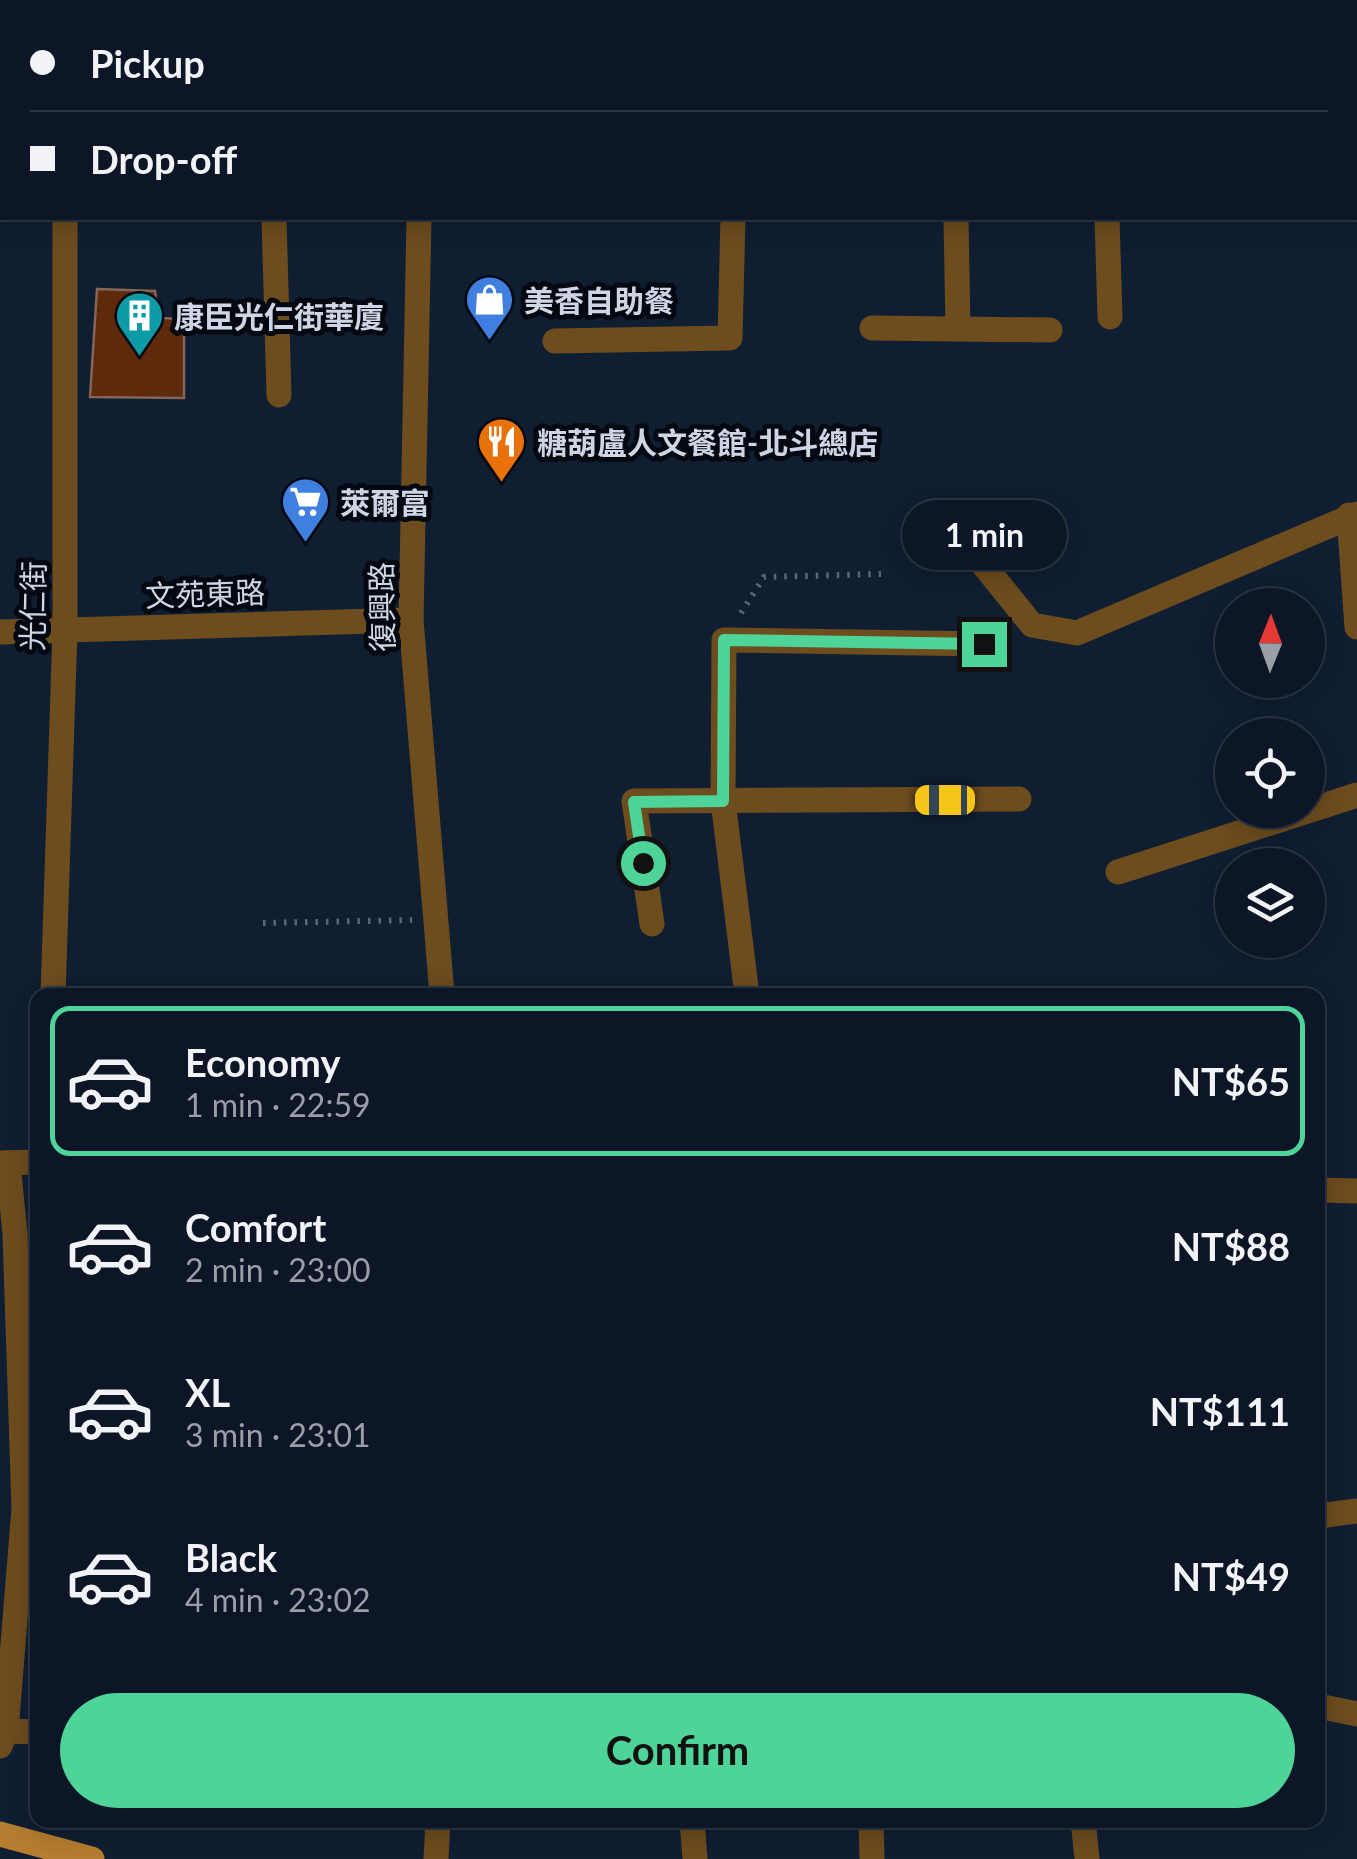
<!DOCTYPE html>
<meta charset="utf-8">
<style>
:root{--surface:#0c1626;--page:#1a2332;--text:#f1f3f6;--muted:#9a9fa7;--line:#2c3543;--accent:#4ed399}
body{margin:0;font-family:Lato,"Noto Sans TC",sans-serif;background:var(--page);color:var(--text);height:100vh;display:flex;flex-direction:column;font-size:38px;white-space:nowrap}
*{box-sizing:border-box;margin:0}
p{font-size:32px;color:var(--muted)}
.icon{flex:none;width:55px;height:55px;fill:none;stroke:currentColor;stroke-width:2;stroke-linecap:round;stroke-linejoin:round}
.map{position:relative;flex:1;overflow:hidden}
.sheet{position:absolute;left:30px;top:988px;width:1295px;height:840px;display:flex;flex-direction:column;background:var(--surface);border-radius:20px;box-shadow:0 5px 25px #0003,0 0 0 2px var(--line)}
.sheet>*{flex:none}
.banner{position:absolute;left:0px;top:0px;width:1358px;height:220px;box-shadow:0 5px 25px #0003,0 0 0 2px var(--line);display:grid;align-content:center;height:220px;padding:0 30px;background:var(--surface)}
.needle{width:65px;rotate:1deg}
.tools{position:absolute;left:1215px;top:588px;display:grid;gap:20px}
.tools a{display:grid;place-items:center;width:110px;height:110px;border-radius:50%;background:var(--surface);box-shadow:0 5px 25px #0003,0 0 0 2px var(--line);font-size:50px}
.end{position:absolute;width:45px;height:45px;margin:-22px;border:12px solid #4ed399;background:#111;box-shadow:0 0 0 5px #111}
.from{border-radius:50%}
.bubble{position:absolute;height:70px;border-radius:35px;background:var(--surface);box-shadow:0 5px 25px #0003,0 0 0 2px var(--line);font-size:32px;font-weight:700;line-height:70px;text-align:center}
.car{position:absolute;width:30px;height:60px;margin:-30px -15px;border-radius:12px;box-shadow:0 0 8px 2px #0007;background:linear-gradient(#f5c518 24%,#345 0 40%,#f5c518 0 76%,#345 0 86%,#f5c518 0)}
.banner b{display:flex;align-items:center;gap:35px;height:95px;font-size:38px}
.banner b+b{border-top:2px solid var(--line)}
.banner i{width:25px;height:25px;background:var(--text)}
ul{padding:18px 0 0;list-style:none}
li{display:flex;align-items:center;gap:30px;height:150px;margin:0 20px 15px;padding:0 10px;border:5px solid transparent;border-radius:20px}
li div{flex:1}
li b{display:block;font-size:38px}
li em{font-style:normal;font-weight:700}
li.current{border-color:var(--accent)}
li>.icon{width:90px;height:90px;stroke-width:1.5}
.cta{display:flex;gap:20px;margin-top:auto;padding:20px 30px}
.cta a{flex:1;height:115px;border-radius:60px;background:var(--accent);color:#111;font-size:40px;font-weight:700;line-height:115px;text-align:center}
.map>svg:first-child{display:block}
.building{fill:#5f2a0c;stroke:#836658;stroke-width:2.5}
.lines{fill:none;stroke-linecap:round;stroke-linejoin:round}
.path{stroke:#5b6779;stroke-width:6;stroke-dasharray:2.5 8;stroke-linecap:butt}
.minor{stroke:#6d4c1e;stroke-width:25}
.major{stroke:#b47d2f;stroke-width:25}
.route{stroke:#4ed399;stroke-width:12}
.labels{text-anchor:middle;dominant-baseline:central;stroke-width:10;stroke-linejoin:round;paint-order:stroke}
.poi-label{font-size:30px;font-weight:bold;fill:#cdd6e4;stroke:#040810;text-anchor:start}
.street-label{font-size:30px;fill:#cdd6e4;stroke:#040810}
</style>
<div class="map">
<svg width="1357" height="1859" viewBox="0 0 1357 1859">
<rect width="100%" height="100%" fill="#101e32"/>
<path class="building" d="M 97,289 L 155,291 L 159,318 L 184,319 L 184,398 L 90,397 Z"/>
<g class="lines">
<g class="path">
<path d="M 741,613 L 764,577 L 881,574"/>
<path d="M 263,923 L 412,920"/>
</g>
<g class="minor">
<path d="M 950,0 L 950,2"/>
<path d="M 972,0 L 980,2"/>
<path d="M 1231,0 L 1231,2"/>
<path d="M 66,2 L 66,0"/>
<path d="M 423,2 L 423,0"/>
<path d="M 738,2 L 738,0"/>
<path d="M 0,34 L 2,34"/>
<path d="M 1355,184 L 1357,185"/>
<path d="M 274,218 L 279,395"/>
<path d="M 419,218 L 411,620 L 442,995"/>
<path d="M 956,218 L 958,329"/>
<path d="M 1107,218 L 1110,317"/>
<path d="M 872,328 L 1050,330"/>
<path d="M 555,341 L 730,338 L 733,218"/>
<path d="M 1349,515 L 1357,627"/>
<path d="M 960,536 L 1032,625 L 1077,633 L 1357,514"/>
<path d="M 0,632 L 411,620"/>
<path d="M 1118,872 L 1357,795"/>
<path d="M 652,924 L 634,801 L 1019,799"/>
<path d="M 53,995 L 65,630 L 65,218"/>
<path d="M 747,995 L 723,801 L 724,640 L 984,644"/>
<path d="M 0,1163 L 38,1162"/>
<path d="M 1318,1190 L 1357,1191"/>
<path d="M 1318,1516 L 1357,1511"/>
<path d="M 1318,1706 L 1357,1714"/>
<path d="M 6,1731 L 38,1732"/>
<path d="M 0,1746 L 6,1731 L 24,1508 L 15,1234 L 8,1163"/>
<path d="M 692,1820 L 695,1859"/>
<path d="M 871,1820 L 872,1859"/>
<path d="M 1083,1820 L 1087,1859"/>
<path d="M 436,1859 L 438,1820"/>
</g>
<path class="major" d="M 0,1834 L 92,1859"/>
</g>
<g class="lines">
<path class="route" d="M 643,863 L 634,802 L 723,801 L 724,640 L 984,644"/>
</g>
<defs>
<symbol id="shop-pin" viewBox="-11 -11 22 30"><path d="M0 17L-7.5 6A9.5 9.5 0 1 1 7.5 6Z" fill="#3f7fe0" stroke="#040810"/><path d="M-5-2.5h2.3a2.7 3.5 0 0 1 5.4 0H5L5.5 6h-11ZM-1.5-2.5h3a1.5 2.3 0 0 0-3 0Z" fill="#fff"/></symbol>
<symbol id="building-pin" viewBox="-11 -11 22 30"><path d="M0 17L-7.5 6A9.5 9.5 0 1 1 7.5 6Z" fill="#0f9aa8" stroke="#040810"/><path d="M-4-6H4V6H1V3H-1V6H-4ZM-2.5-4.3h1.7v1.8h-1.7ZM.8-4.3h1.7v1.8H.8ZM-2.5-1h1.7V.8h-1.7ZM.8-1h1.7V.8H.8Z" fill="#fff"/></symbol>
<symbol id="restaurant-pin" viewBox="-11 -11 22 30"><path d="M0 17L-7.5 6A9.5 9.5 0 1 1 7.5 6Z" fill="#e8710a" stroke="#040810"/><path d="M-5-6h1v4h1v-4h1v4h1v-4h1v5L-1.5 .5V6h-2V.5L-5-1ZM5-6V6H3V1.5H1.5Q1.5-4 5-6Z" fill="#fff"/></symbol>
<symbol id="supermarket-pin" viewBox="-11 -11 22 30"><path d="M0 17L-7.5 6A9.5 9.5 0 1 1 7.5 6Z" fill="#3f7fe0" stroke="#040810"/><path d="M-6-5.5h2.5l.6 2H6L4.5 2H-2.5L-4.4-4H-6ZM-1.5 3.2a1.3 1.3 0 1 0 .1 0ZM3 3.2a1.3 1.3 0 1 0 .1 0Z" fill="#fff"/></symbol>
</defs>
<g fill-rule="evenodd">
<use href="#shop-pin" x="462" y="272" width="55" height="75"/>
<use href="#building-pin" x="112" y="288" width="55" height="75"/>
<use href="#restaurant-pin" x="474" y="414" width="55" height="75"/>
<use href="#supermarket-pin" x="278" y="474" width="55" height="75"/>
</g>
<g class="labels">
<g class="poi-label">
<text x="524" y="300">美香自助餐</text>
<text x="174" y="316">康臣光仁街華廈</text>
<text x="537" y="442">糖葫盧人文餐館-北斗總店</text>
<text x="340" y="502">萊爾富</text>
</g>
<g class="street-label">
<text transform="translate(205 593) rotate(-2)">文苑東路</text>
<text transform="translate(32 606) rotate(-89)">光仁街</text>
<text transform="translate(381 607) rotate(-91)">復興路</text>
</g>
</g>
</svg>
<div class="tools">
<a><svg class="needle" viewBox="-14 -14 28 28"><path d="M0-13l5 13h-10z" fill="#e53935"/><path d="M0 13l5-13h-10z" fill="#9a9fa7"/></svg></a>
<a><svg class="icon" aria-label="locate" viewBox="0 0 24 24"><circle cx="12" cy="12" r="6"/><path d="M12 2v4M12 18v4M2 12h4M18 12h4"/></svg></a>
<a><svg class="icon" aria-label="layers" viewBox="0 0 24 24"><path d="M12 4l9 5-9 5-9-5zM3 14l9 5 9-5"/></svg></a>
</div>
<i class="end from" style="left:643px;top:863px"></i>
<i class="end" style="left:984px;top:644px"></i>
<div class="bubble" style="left:902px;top:500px;width:165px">1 min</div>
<i class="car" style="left:945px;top:800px;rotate:270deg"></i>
<div class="banner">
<b><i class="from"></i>Pickup</b>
<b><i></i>Drop-off</b>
</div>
<section class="sheet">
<ul>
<li class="current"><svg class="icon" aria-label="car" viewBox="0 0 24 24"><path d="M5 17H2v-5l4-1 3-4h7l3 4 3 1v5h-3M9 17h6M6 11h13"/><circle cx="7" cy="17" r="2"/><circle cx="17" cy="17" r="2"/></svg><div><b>Economy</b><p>1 min · 22:59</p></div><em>NT$65</em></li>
<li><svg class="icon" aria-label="car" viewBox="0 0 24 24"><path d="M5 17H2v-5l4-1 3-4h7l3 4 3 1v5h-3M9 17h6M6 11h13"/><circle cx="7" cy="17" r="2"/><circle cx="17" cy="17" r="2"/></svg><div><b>Comfort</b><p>2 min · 23:00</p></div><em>NT$88</em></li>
<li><svg class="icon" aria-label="car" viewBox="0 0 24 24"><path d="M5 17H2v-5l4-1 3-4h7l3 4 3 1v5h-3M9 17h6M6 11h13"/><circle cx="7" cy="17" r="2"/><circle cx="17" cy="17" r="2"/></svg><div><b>XL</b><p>3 min · 23:01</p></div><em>NT$111</em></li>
<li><svg class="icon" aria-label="car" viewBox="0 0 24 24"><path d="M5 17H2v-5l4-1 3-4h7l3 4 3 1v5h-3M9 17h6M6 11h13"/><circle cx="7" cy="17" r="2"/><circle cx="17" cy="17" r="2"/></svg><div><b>Black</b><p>4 min · 23:02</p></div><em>NT$49</em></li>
</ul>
<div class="cta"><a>Confirm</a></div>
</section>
</div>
